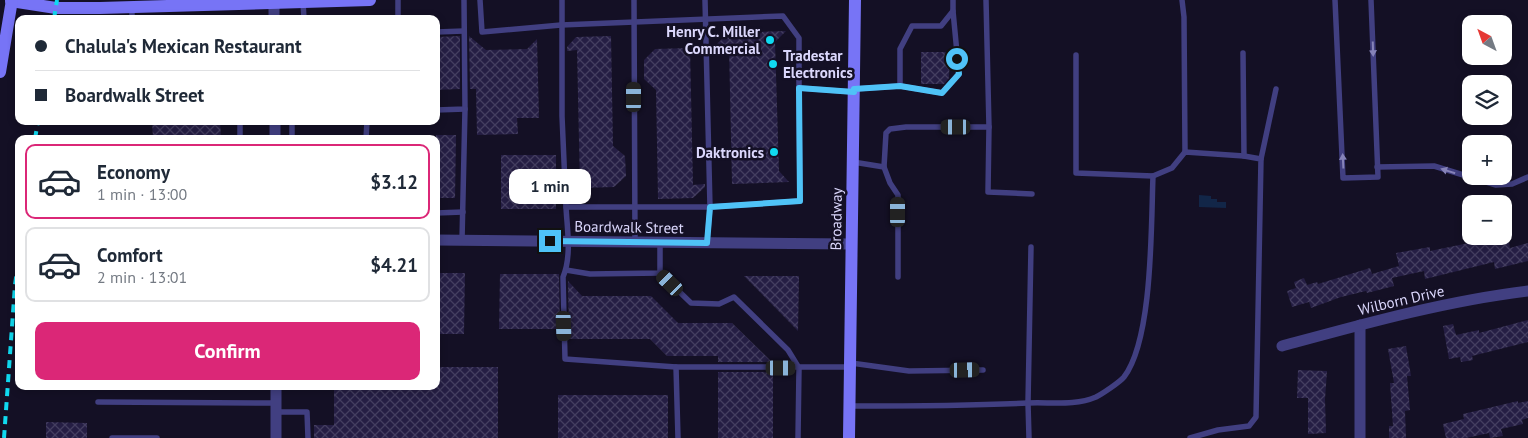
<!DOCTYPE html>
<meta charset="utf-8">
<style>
:root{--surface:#fff;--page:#f6f6f7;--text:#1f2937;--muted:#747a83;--line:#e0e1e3;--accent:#db2777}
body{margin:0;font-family:"PT Sans",sans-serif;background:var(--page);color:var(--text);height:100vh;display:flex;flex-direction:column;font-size:19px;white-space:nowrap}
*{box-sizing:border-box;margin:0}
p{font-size:16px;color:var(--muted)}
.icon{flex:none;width:28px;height:28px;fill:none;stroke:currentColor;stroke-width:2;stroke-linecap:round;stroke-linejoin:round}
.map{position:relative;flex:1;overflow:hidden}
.details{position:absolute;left:15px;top:135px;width:425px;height:255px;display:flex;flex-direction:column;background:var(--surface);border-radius:10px;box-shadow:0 2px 8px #0003}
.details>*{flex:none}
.guide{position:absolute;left:15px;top:15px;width:425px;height:110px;border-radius:10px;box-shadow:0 2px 8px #0003;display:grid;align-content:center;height:110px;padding:0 20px;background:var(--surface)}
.needle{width:32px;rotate:319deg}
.fabs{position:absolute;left:1462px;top:15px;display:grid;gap:10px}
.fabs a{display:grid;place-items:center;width:50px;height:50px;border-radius:10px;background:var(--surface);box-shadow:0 2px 8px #0003;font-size:25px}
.end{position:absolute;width:22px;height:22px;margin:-11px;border:6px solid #4fc3f7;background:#111;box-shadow:0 0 0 2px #111}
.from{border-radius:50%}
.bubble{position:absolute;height:35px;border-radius:10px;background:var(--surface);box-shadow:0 2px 8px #0003;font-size:16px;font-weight:700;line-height:35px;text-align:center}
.car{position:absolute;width:15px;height:30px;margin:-15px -8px;border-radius:6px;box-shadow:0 0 4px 1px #0007;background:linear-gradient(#222 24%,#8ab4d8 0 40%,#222 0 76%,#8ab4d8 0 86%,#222 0)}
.guide b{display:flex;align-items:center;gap:18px;height:48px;font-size:19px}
.guide b+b{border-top:1px solid var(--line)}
.guide i{width:12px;height:12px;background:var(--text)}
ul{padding:9px 0 0;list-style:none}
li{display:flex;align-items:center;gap:15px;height:75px;margin:0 10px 8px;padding:0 10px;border:2px solid var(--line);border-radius:10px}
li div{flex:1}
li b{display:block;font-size:19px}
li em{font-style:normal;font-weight:700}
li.current{border-color:var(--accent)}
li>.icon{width:45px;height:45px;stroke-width:1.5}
.action{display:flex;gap:10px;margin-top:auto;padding:10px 20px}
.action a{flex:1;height:58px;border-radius:10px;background:var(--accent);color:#fff;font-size:20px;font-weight:700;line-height:58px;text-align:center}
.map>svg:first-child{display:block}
.water{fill:#122648}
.building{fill:url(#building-cross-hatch)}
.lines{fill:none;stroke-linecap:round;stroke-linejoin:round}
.lane{stroke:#413f81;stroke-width:5.5}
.street{stroke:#413f81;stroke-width:11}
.secondary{stroke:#7774f6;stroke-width:12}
.rail{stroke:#10daf0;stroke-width:4;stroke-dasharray:8 6;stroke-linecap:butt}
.oneway{fill:#8683b8}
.route{stroke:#4fc3f7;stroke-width:6}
.poi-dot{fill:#10daf0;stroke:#141025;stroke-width:2}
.labels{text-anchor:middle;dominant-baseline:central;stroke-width:5;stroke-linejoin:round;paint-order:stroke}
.poi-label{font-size:15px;font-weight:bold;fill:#dbd7fc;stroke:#141025;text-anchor:end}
.street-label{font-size:15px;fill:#dbd7fc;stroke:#141025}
</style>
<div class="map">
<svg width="1528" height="438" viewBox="0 0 1528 438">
<defs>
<pattern id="building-cross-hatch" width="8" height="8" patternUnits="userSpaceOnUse" patternTransform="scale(1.25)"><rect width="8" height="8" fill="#251e44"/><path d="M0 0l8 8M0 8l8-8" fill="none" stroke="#443e60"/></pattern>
</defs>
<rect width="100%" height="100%" fill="#141025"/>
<path class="water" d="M 1199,195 L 1211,196 L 1211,199 L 1217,199 L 1217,202 L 1226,202 L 1226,208 L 1199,207 Z"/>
<g class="building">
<path d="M 786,31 L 775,42 L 779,171 L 789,182 L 732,184 L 729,47 L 714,47 L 728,33 Z"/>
<path d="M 460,36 L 460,89 L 436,90 L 436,37 Z"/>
<path d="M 469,36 L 486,50 L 527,49 L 537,39 L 539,118 L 517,118 L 518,134 L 477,135 L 476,89 L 470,89 Z"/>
<path d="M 611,36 L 613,146 L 625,156 L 626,176 L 614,187 L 580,188 L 577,50 L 567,51 L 567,47 L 576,37 Z"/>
<path d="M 690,48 L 693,185 L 705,184 L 705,187 L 693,198 L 658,199 L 656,90 L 644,79 L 644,60 L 655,49 Z"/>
<path d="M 921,52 L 950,52 L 949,78 L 944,84 L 921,84 Z"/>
<path d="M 152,121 L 220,121 L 221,139 L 153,139 Z"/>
<path d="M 436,135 L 456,135 L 455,198 L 436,198 Z"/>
<rect x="501" y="155" width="55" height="54"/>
<path d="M 1498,237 L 1500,244 L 1509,242 L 1510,248 L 1528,243 L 1528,261 L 1495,269 L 1494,262 L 1425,279 L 1424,271 L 1392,278 L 1394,286 L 1367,293 L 1366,291 L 1341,297 L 1311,308 L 1309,302 L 1292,307 L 1287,291 L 1296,288 L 1294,282 L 1304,278 L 1307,285 L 1317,282 L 1318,284 L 1370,268 L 1372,274 L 1399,266 L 1396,253 L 1430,247 L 1430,251 Z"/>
<path d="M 436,273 L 465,273 L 464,334 L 436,334 Z"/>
<path d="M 500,274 L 559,274 L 560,329 L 499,329 Z"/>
<path d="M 744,276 L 799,276 L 798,331 Z"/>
<path d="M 568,281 L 582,296 L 651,296 L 678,323 L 732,323 L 772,362 L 718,362 L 718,356 L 667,356 L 650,339 L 569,339 Z"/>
<path d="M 1528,320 L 1528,342 L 1472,356 L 1473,360 L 1461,362 L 1460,357 L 1449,359 L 1443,326 L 1453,324 L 1456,335 L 1479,330 L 1479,333 Z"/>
<path d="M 1406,346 L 1411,376 L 1407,376 L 1410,410 L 1405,411 L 1406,438 L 1389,438 L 1389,426 L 1393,426 L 1390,383 L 1394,383 L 1388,349 Z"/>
<path d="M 436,367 L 498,367 L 498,438 L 314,438 L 314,425 L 334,425 L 334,386 L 436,386 Z"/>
<path d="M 1298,370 L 1327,371 L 1325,399 L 1326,433 L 1308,434 L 1308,398 L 1297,398 Z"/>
<rect x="718" y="372" width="55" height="66"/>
<rect x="558" y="395" width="110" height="43"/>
<path d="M 1518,401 L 1518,403 L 1528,401 L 1528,418 L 1522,420 L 1523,424 L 1501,429 L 1503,436 L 1490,438 L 1489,433 L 1466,438 L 1446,438 L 1443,424 L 1464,419 L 1463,414 Z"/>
<path d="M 46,422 L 87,423 L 87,438 L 46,438 Z"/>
</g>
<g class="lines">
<g class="lane">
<path d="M 398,0 L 398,19"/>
<path d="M 480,0 L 482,32 L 561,25 L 783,16 L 799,38 L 799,88 L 854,92"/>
<path d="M 562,0 L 562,116 L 566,207"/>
<path d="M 634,0 L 635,242"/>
<path d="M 705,0 L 710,207 L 707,243"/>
<path d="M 986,0 L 989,127"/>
<path d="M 1182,0 L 1184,17 L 1185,152"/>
<path d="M 1335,0 L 1343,178 L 1378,177 L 1371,0"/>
<path d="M 303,2 L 304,19"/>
<path d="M 132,7 L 132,19"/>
<path d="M 436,32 L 464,31"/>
<path d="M 1243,53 L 1244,156"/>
<path d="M 1076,55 L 1076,173 L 1153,176 L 1172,168 L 1185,152 L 1244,156 L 1261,159 L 1256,417 L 1249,426 L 1218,430 L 1190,438"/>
<path d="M 900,86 L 942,93 L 959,74 L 953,11"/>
<path d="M 854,89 L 900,86 L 900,49 L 912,26 L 941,26 L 953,11 L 953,0"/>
<path d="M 436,110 L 465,109 L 464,0"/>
<path d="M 240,139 L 240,121"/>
<path d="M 292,139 L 292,121"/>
<path d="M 366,139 L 367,121"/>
<path d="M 1261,159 L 1276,89"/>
<path d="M 853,162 L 884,167 L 890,183 L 898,195 L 898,277"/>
<path d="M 884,167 L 886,133 L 890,129 L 906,127 L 989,127 L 988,192 L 1032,194"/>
<path d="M 1377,167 L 1434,166 L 1496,185 L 1512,184 L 1528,177"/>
<path d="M 436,213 L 463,212"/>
<path d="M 462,240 L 465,109"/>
<path d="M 566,270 L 590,274 L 660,273 L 660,243"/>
<path d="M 660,273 L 691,303 L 719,304 L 734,297 L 788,350 L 799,368 L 798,438"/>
<path d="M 851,363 L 909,371 L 983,370"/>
<path d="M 676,367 L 565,359 L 563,277 C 572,256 567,228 566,207 L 710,207 L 800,201 L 799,88"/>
<path d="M 98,402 L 276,403"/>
<path d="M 850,406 C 910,406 969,406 1028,403 C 1051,402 1075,406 1096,397 C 1102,394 1120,382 1124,377 C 1153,339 1151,225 1153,176"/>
<path d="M 276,412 L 307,412 L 308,438"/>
<path d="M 112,438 L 157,438"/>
<path d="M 678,438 L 676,367 L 850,367"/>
<path d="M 1029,438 L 1028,403 L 1031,247"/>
</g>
<g class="street">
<path d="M 274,3 L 274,19"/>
<path d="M 275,121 L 275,139"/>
<path d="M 436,240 L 851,244"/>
<path d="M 1360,325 L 1360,438"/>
<path d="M 1282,346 C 1363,324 1445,301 1528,291"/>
<path d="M 276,438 L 276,386"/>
</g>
<g class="secondary">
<path d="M 11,1 L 56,8 L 100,8 L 370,0"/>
<path d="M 0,72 L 12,0"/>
<path d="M 849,438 L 855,0"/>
</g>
<g class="rail">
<path d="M 54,19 L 57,0"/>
<path d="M 35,139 L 38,121"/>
<path d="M 4,438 L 15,285 L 19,257"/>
</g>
</g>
<defs><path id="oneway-solid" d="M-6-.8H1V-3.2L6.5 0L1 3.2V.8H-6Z" transform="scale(1.25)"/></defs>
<g class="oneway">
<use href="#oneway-solid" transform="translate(1373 49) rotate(88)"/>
<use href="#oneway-solid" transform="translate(1343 161) rotate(-93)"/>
<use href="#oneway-solid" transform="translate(1448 171) rotate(-163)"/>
</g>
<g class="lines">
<path class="route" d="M 550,241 L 707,243 L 710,207 L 800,201 L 799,88 L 854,92 L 854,89 L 900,86 L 942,93 L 959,74 L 957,59"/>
</g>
<g class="poi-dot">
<circle cx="770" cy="40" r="5"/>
<circle cx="773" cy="64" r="5"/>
<circle cx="774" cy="152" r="5"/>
</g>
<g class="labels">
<g class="poi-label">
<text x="760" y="31">Henry C. Miller<tspan x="760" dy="17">Commercial</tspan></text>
<text x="783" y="55" text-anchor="start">Tradestar<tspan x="783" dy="17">Electronics</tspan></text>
<text x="764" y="152">Daktronics</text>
</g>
<g class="street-label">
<text transform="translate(836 219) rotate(-89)">Broadway</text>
<text transform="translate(629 227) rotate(1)">Boardwalk Street</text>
<text transform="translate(1401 300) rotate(-13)">Wilborn Drive</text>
</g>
</g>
</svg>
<div class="fabs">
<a><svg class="needle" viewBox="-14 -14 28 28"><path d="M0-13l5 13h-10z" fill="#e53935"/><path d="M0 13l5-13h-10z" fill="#747a83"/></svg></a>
<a><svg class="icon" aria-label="layers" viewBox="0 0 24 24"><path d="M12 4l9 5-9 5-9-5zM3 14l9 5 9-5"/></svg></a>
<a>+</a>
<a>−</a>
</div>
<i class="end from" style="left:957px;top:59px"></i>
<i class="end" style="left:550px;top:241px"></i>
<div class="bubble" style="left:509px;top:169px;width:82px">1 min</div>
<i class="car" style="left:634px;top:97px;rotate:0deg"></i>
<i class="car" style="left:956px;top:127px;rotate:270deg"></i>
<i class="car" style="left:898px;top:212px;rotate:0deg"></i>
<i class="car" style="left:670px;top:283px;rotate:314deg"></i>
<i class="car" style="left:564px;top:326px;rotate:178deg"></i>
<i class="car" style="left:781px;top:368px;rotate:90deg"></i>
<i class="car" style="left:965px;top:370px;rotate:89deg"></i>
<div class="guide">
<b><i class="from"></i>Chalula's Mexican Restaurant</b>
<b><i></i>Boardwalk Street</b>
</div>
<section class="details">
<ul>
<li class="current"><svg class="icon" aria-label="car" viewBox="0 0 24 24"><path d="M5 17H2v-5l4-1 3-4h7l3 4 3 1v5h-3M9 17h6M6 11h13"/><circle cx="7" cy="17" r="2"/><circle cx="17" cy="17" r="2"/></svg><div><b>Economy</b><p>1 min · 13:00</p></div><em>$3.12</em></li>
<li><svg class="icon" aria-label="car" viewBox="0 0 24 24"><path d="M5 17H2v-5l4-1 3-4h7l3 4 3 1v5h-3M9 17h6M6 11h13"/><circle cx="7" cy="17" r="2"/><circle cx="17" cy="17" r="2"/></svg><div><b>Comfort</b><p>2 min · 13:01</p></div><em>$4.21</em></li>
</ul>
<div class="action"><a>Confirm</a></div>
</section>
</div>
